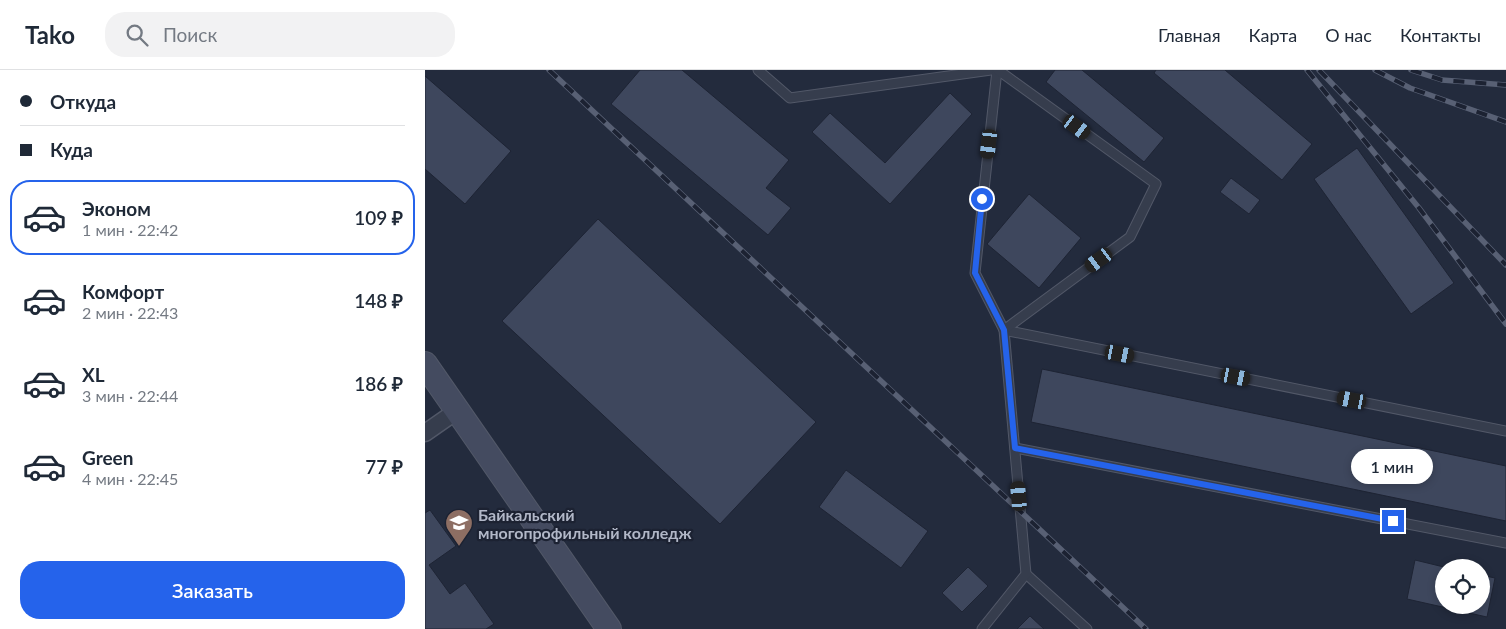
<!DOCTYPE html>
<html lang="ru">
<meta charset="utf-8">
<style>
:root{--surface:#fff;--page:#f2f2f3;--text:#1f2937;--muted:#747a83;--line:#e0e1e3;--accent:#2563eb}
body{margin:0;font-family:Lato,sans-serif;background:var(--page);color:var(--text);height:100vh;display:flex;flex-direction:column;font-size:19px;white-space:nowrap}
*{box-sizing:border-box;margin:0}
p{font-size:16px;color:var(--muted)}
.icon{flex:none;width:28px;height:28px;fill:none;stroke:currentColor;stroke-width:2;stroke-linecap:round;stroke-linejoin:round}
.map{position:relative;flex:1;overflow:hidden}
.side{display:flex;flex-direction:column;background:var(--surface);width:425px}
.side>*{flex:none}
.top-card{display:grid;align-content:center;height:110px;padding:0 20px;background:var(--surface)}
.fabs{position:absolute;left:1010px;top:489px;display:grid;gap:10px}
.fabs a{display:grid;place-items:center;width:55px;height:55px;border-radius:50%;background:var(--surface);box-shadow:0 2px 8px #0003;font-size:25px}
.end{position:absolute;width:22px;height:22px;margin:-11px;border:6px solid #2563eb;background:#fff;box-shadow:0 0 0 2px #fff}
.from{border-radius:50%}
.bubble{position:absolute;height:35px;border-radius:18px;background:var(--surface);box-shadow:0 2px 8px #0003;font-size:16px;font-weight:600;line-height:35px;text-align:center}
.car{position:absolute;width:15px;height:30px;margin:-15px -8px;border-radius:6px;box-shadow:0 0 4px 1px #0007;background:linear-gradient(#222 24%,#8ab4d8 0 40%,#222 0 76%,#8ab4d8 0 86%,#222 0)}
.top-card b{display:flex;align-items:center;gap:18px;height:48px;font-size:19px}
.top-card b+b{border-top:1px solid var(--line)}
.top-card i{width:12px;height:12px;background:var(--text)}
ul{padding:0;list-style:none}
li{display:flex;align-items:center;gap:15px;height:75px;margin:0 10px 8px;padding:0 10px;border:2px solid transparent;border-radius:20px}
li div{flex:1}
li b{display:block;font-size:19px}
li em{font-style:normal;font-weight:600}
li.current{border-color:var(--accent)}
li>.icon{width:45px;height:45px;stroke-width:1.5}
.button{display:flex;gap:10px;margin-top:auto;padding:10px 20px}
.button a{flex:1;height:58px;border-radius:20px;background:var(--accent);color:#fff;font-size:20px;font-weight:600;line-height:58px;text-align:center}
header{display:flex;align-items:center;gap:30px;box-sizing:border-box;height:70px;padding:0 25px;background:var(--surface);border-bottom:1px solid var(--line)}
header strong{font-size:24px}
nav{display:flex;gap:28px;margin-inline-start:auto;font-size:18px}
.search{width:350px;height:45px;background:var(--page);display:flex;align-items:center;gap:12px;box-sizing:border-box;padding:0 18px;border-radius:20px;color:var(--muted);font-size:19px}
main{display:flex;flex:1;min-height:0}
.map>svg:first-child{display:block}
.building{fill:#3e475d;stroke:#1e2434}
.lines{fill:none;stroke-linecap:round;stroke-linejoin:round}
.lane-casing{stroke:#525868;stroke-width:11}
.street-casing{stroke:#525868;stroke-width:19}
.secondary-casing{stroke:#525868;stroke-width:26}
.lane{stroke:#363d4d;stroke-width:9}
.street{stroke:#363d4d;stroke-width:16}
.secondary{stroke:#444b60;stroke-width:24}
.rail-casing{stroke:#586074;stroke-width:5.5}
.rail{stroke:#1c2232;stroke-width:4;stroke-dasharray:11;stroke-linecap:butt}
.route{stroke:#2563eb;stroke-width:6}
.labels{text-anchor:middle;dominant-baseline:central;stroke-width:4.5;stroke-linejoin:round;paint-order:stroke}
.poi-label{font-size:16px;font-weight:bold;fill:#b2b8c8;stroke:#1c2232;text-anchor:start}
</style>
<header>
<strong>Tako</strong>
<div class="search"><svg class="icon" aria-label="search" viewBox="0 0 24 24"><circle cx="10" cy="10" r="6"/><path d="M15 15l6 6"/></svg>Поиск</div>
<nav><a>Главная</a><a>Карта</a><a>О нас</a><a>Контакты</a></nav>
</header>
<main>
<section class="side">
<div class="top-card">
<b><i class="from"></i>Откуда</b>
<b><i></i>Куда</b>
</div>
<ul>
<li class="current"><svg class="icon" aria-label="car" viewBox="0 0 24 24"><path d="M5 17H2v-5l4-1 3-4h7l3 4 3 1v5h-3M9 17h6M6 11h13"/><circle cx="7" cy="17" r="2"/><circle cx="17" cy="17" r="2"/></svg><div><b>Эконом</b><p>1 мин · 22:42</p></div><em>109 ₽</em></li>
<li><svg class="icon" aria-label="car" viewBox="0 0 24 24"><path d="M5 17H2v-5l4-1 3-4h7l3 4 3 1v5h-3M9 17h6M6 11h13"/><circle cx="7" cy="17" r="2"/><circle cx="17" cy="17" r="2"/></svg><div><b>Комфорт</b><p>2 мин · 22:43</p></div><em>148 ₽</em></li>
<li><svg class="icon" aria-label="car" viewBox="0 0 24 24"><path d="M5 17H2v-5l4-1 3-4h7l3 4 3 1v5h-3M9 17h6M6 11h13"/><circle cx="7" cy="17" r="2"/><circle cx="17" cy="17" r="2"/></svg><div><b>XL</b><p>3 мин · 22:44</p></div><em>186 ₽</em></li>
<li><svg class="icon" aria-label="car" viewBox="0 0 24 24"><path d="M5 17H2v-5l4-1 3-4h7l3 4 3 1v5h-3M9 17h6M6 11h13"/><circle cx="7" cy="17" r="2"/><circle cx="17" cy="17" r="2"/></svg><div><b>Green</b><p>4 мин · 22:45</p></div><em>77 ₽</em></li>
</ul>
<div class="button"><a>Заказать</a></div>
</section>
<div class="map">
<svg width="1081" height="559" viewBox="0 0 1081 559">
<rect width="100%" height="100%" fill="#232b3d"/>
<g class="building">
<path d="M 215,0 L 257,0 L 364,90 L 341,118 L 366,138 L 343,165 L 186,34 Z"/>
<path d="M 630,0 L 657,0 L 739,68 L 719,92 L 621,12 Z"/>
<path d="M 731,0 L 800,0 L 887,74 L 857,110 L 729,3 Z"/>
<path d="M 0,6 L 86,81 L 40,134 L 0,99 Z"/>
<path d="M 525,23 L 547,44 L 465,134 L 387,62 L 405,43 L 460,93 Z"/>
<path d="M 932,78 L 1029,213 L 986,244 L 889,109 Z"/>
<path d="M 806,108 L 835,130 L 824,144 L 795,122 Z"/>
<path d="M 604,124 L 656,168 L 614,218 L 562,174 Z"/>
<path d="M 173,149 L 391,352 L 295,454 L 77,251 Z"/>
<path d="M 617,299 L 1081,396 L 1081,451 L 606,352 Z"/>
<path d="M 421,400 L 503,461 L 476,498 L 394,437 Z"/>
<path d="M 5,440 L 31,476 L 4,495 L 25,524 L 40,513 L 69,554 L 61,559 L 0,559 L 0,443 Z"/>
<path d="M 990,490 L 1023,498 L 1019,498 L 1019,535 L 1056,535 L 1056,505 L 1070,508 L 1062,547 L 982,529 Z"/>
<path d="M 543,497 L 563,516 L 537,542 L 517,523 Z"/>
<path d="M 605,546 L 619,559 L 592,559 Z"/>
</g>
<g class="lines">
<defs>
<g id="lane">
<path d="M 333,0 L 365,28 L 566,0"/>
<path d="M 572,0 L 550,203 L 579,260 L 1081,361"/>
<path d="M 590,378 L 1081,473"/>
<path d="M 601,504 L 662,559"/>
<path d="M 557,559 L 601,504 L 579,260 L 705,167 L 731,114 L 573,0"/>
</g>
<path id="street" d="M 0,363 L 33,340"/>
<path id="secondary" d="M 0,294 L 184,559"/>
</defs>
<use href="#lane" class="lane-casing"/>
<use href="#street" class="street-casing"/>
<use href="#secondary" class="secondary-casing"/>
<use href="#lane" class="lane"/>
<use href="#street" class="street"/>
<use href="#secondary" class="secondary"/>
<defs>
<g id="rail">
<path d="M 124,0 L 721,559"/>
<path d="M 882,0 L 994,138 L 1081,254"/>
<path d="M 894,0 L 1081,195"/>
<path d="M 950,0 L 985,18 L 1081,52"/>
<path d="M 986,0 L 1017,10 L 1081,15"/>
</g>
</defs>
<use href="#rail" class="rail-casing"/>
<use href="#rail" class="rail"/>
</g>
<g class="lines">
<path class="route" d="M 557,129 L 550,203 L 579,260 L 590,378 L 968,451"/>
</g>
<defs>
<symbol id="university-pin" viewBox="-11 -11 22 30"><path d="M0 17L-7.5 6A9.5 9.5 0 1 1 7.5 6Z" fill="#8d6e63" stroke="#1c2232"/><path d="M0-5L7-2L0 1L-7-2ZM-4 1L0 2.5L4 1V4Q0 6-4 4Z" fill="#fff"/></symbol>
</defs>
<g fill-rule="evenodd">
<use href="#university-pin" x="18" y="437" width="32" height="43"/>
</g>
<g class="labels">
<g class="poi-label">
<text x="53" y="444">Байкальский<tspan x="53" dy="18">многопрофильный колледж</tspan></text>
</g>
</g>
</svg>
<div class="fabs">
<a><svg class="icon" aria-label="locate" viewBox="0 0 24 24"><circle cx="12" cy="12" r="6"/><path d="M12 2v4M12 18v4M2 12h4M18 12h4"/></svg></a>
</div>
<i class="end from" style="left:557px;top:129px"></i>
<i class="end" style="left:968px;top:451px"></i>
<div class="bubble" style="left:926px;top:379px;width:82px">1 мин</div>
<i class="car" style="left:652px;top:57px;rotate:126deg"></i>
<i class="car" style="left:564px;top:74px;rotate:187deg"></i>
<i class="car" style="left:674px;top:190px;rotate:234deg"></i>
<i class="car" style="left:695px;top:284px;rotate:101deg"></i>
<i class="car" style="left:811px;top:307px;rotate:101deg"></i>
<i class="car" style="left:927px;top:330px;rotate:281deg"></i>
<i class="car" style="left:594px;top:426px;rotate:355deg"></i>
</div>
</main>
